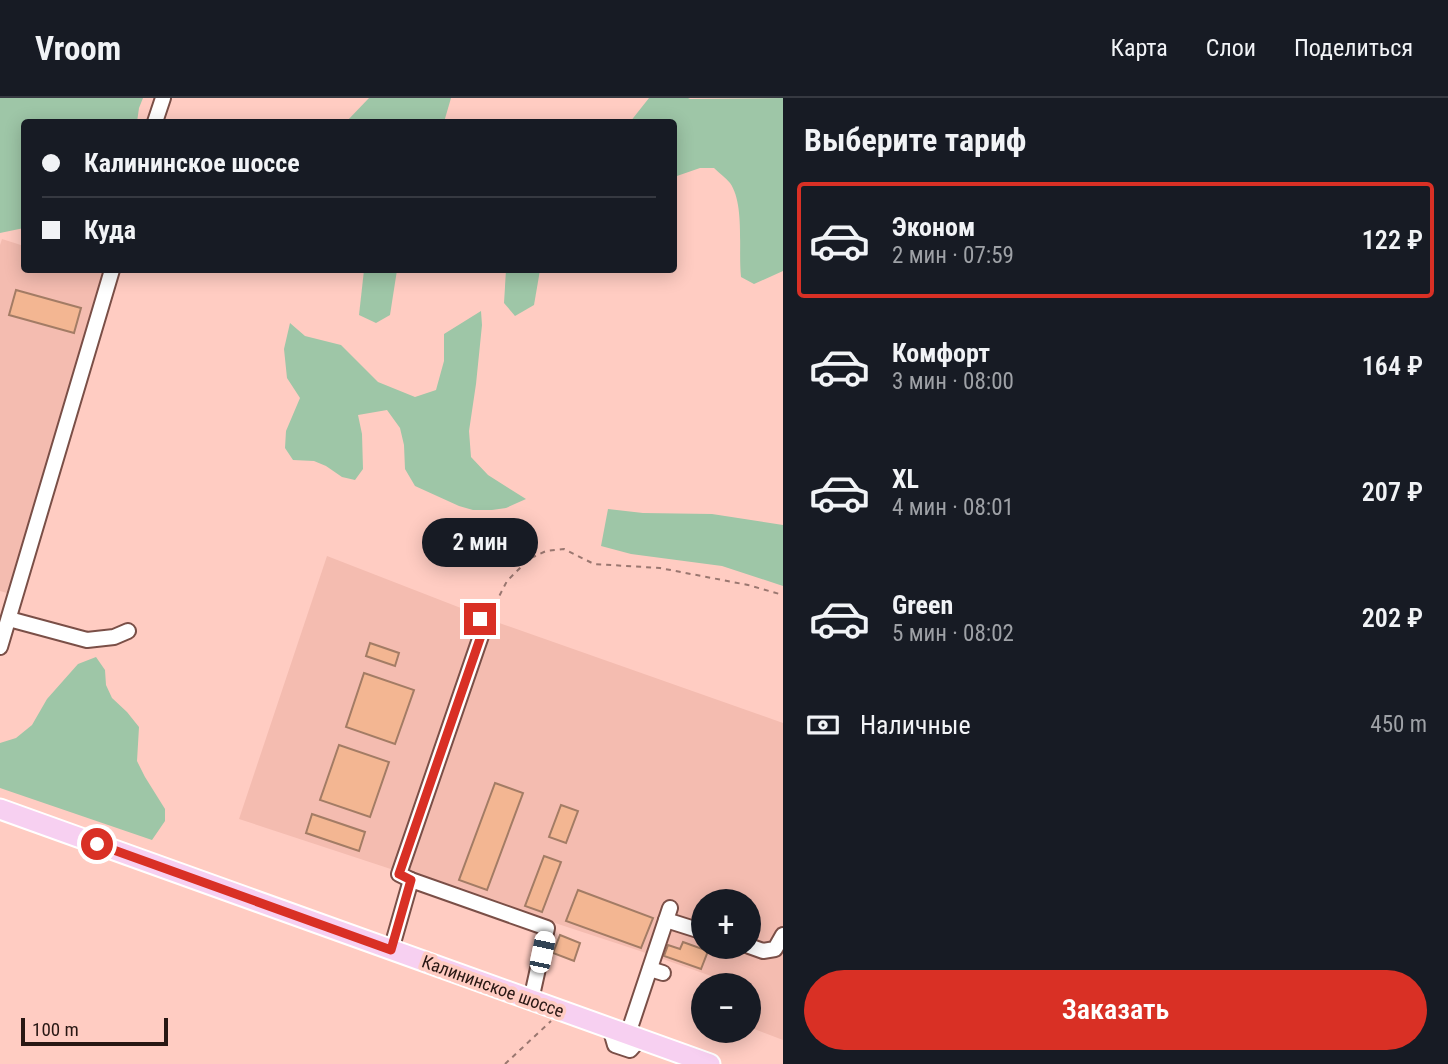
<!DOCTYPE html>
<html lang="ru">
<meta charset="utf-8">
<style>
:root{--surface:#171b24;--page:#242831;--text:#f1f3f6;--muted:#9ea1a6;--line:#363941;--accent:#d93025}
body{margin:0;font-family:"Roboto Condensed",sans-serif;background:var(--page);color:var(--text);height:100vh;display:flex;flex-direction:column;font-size:26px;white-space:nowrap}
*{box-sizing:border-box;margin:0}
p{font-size:23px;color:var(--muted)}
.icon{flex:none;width:38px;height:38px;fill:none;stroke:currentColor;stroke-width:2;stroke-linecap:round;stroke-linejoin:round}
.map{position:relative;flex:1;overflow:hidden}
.side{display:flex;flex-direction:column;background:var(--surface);width:665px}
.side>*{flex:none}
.hud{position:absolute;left:21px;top:21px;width:656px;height:154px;border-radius:7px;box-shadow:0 4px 18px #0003;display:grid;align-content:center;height:154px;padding:0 21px;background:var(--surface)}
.controls{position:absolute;left:691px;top:791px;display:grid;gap:14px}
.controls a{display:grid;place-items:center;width:70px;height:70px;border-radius:50%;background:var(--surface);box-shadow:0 4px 18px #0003;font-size:35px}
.scale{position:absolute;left:21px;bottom:18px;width:147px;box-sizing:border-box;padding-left:7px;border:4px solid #281713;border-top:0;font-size:19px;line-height:24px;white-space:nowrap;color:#281713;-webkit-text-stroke:5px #ffccc2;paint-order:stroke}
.end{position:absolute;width:32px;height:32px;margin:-16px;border:9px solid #d93025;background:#fff;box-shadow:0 0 0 4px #fff}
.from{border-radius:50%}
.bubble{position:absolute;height:49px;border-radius:24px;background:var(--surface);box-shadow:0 4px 18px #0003;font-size:23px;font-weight:600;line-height:49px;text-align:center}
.car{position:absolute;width:21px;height:42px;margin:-21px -10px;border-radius:9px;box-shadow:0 0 5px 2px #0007;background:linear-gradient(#fff 24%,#345 0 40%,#fff 0 76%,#345 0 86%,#fff 0)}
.hud b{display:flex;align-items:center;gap:24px;height:66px;font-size:26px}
.hud b+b{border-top:2px solid var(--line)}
.hud i{width:18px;height:18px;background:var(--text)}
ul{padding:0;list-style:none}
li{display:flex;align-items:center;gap:21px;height:116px;margin:0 14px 10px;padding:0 7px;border:4px solid transparent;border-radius:7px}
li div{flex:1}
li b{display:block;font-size:26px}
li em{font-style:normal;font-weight:600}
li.selected{border-color:var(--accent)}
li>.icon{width:63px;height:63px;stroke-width:1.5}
h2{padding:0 21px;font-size:32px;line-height:84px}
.pay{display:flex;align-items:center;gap:18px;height:77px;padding:0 21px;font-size:26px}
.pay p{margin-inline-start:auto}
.button{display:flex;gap:14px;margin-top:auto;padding:14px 21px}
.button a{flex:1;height:80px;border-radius:42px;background:var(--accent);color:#fff;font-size:28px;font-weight:600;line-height:80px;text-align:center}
header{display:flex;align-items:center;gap:42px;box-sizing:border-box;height:98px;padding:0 35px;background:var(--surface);border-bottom:2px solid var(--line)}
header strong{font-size:33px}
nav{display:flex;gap:38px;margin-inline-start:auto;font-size:24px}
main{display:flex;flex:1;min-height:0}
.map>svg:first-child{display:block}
.built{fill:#f4bcb0;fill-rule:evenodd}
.green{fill:#9ec6a7}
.building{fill:#f3b692;stroke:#a37c65;stroke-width:2}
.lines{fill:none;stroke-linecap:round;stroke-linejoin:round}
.minor-casing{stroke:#7a4f47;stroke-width:18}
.major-casing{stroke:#fff;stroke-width:23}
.path{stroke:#9a7770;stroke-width:2;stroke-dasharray:5 5;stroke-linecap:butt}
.minor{stroke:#fff;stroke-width:14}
.major{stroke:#f7d0f1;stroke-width:19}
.route{stroke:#d93025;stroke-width:9}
.labels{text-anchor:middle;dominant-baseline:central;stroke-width:7;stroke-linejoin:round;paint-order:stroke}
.street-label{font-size:18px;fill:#281713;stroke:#ffccc2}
</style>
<header>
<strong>Vroom</strong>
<nav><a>Карта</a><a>Слои</a><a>Поделиться</a></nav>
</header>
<main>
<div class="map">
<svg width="783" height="966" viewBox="0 0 783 966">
<rect width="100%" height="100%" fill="#ffccc2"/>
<g class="built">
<path d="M 2,141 L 24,148 L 24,172 L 104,172 L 7,495 L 0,493 L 0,147 Z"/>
<path d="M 327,458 L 502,526 L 783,625 L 783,942 L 749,929 L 749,887 L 712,887 L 714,879 L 640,853 L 239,721 ZM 704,803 L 749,803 L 749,849 L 704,849 Z"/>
</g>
<g class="green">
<path d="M 0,0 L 143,0 L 139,10 L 137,24 L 24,24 L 24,130 L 0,135 Z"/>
<path d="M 369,0 L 451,0 L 444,24 L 346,24 Z"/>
<path d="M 649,0 L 688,0 L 690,1 L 783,0 L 783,173 L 754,186 L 741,179 C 738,153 745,106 730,85 C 726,80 719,75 714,70 L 700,70 L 674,79 L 674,24 L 630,24 Z"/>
<path d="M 364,172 L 397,172 L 390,217 L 376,225 L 359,217 Z"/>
<path d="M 506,172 L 540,172 L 534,207 L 515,218 L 504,205 Z"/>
<path d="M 481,213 L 482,227 L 476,286 L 469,333 L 471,359 L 488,377 L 526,401 L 506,410 L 492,412 L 473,412 L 459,408 L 415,388 L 405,371 L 404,347 L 400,330 L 387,312 L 358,317 L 362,336 L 363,371 L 355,382 L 342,379 L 326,368 L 314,363 L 293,362 L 285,350 L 286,333 L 300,300 L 287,280 L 284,251 L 290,225 L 305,238 L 341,247 L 378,284 L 415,299 L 436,292 L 444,263 L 444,236 Z"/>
<path d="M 608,411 L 643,415 L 712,416 L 783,427 L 783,488 L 722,468 L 631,456 L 601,448 Z"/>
<path d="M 96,559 L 105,572 L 106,587 L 112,600 L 127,614 L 139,629 L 137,663 L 145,679 L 165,711 L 165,723 L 152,742 L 0,690 L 0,645 L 16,640 L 32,627 L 47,601 L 78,566 Z"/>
</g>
<g class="building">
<path d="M 16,192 L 81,210 L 74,235 L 9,217 Z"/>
<path d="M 370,545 L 399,555 L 395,568 L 366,558 Z"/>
<path d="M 364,575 L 414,592 L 395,646 L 346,629 Z"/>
<path d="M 339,647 L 389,664 L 370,719 L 320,702 Z"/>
<path d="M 495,685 L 523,695 L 487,792 L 459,782 Z"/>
<path d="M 561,707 L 578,713 L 566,745 L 549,739 Z"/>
<path d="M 312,716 L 365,734 L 359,753 L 306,735 Z"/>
<path d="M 544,758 L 561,764 L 542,814 L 525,808 Z"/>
<path d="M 578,792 L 653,820 L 641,850 L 566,823 Z"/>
<path d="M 560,837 L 580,845 L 574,863 L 553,855 Z"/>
<path d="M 683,844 L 708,853 L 701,871 L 664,858 L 668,847 L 680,851 Z"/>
</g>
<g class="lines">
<defs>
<g id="minor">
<path d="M 155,24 L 163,0"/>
<path d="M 9,521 L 87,542 L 114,539 L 128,533"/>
<path d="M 0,549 L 112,172"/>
<path d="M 411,782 L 399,776 L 483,532 L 480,521"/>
<path d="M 666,822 L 704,834"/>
<path d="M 749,848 L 763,853 L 775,851 L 783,837"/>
<path d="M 391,852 L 411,782 L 547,830 L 531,902"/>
<path d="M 650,871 L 663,875"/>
<path d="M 610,930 L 615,947 L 630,952 L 640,941"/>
<path d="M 628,936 L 670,810"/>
</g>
<path id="major" d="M 0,711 L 710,966"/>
</defs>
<use href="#minor" class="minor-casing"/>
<use href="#major" class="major-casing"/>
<g class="path">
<path d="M 489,514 L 492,512 L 507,483 L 529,461 L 546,453 L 564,451 L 594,466 L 660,470 L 748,487 L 783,497"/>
<path d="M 505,966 L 551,923"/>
</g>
<use href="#minor" class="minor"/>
<use href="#major" class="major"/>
</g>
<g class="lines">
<path class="route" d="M 97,746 L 391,852 L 411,782 L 399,776 L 483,532 L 480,521"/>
</g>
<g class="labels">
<g class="street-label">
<text transform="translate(493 888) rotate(20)">Калининское шоссе</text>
</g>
</g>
</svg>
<div class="controls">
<a>+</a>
<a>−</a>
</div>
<div class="scale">100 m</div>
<i class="end from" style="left:97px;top:746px"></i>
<i class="end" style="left:480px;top:521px"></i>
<div class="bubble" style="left:422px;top:420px;width:116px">2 мин</div>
<i class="car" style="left:542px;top:854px;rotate:12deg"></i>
<div class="hud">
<b><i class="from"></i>Калининское шоссе</b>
<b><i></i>Куда</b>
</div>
</div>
<section class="side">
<h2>Выберите тариф</h2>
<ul>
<li class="selected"><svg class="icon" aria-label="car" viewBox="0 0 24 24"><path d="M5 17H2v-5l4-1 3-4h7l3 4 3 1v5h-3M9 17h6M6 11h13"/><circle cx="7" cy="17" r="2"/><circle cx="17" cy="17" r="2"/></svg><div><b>Эконом</b><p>2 мин · 07:59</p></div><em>122 ₽</em></li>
<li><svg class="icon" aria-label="car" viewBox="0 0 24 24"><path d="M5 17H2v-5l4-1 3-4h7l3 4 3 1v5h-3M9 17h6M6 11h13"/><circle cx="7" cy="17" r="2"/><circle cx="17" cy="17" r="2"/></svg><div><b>Комфорт</b><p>3 мин · 08:00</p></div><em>164 ₽</em></li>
<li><svg class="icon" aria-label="car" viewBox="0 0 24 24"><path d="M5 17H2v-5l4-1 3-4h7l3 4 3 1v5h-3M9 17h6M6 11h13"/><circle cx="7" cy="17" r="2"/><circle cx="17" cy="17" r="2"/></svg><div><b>XL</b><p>4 мин · 08:01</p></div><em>207 ₽</em></li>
<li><svg class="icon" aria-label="car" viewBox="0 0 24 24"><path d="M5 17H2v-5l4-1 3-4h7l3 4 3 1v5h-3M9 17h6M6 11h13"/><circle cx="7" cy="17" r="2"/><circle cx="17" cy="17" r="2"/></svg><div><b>Green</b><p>5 мин · 08:02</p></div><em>202 ₽</em></li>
</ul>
<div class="pay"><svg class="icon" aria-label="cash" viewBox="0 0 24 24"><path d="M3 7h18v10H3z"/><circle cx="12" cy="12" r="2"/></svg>Наличные<p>450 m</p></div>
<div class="button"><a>Заказать</a></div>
</section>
</main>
